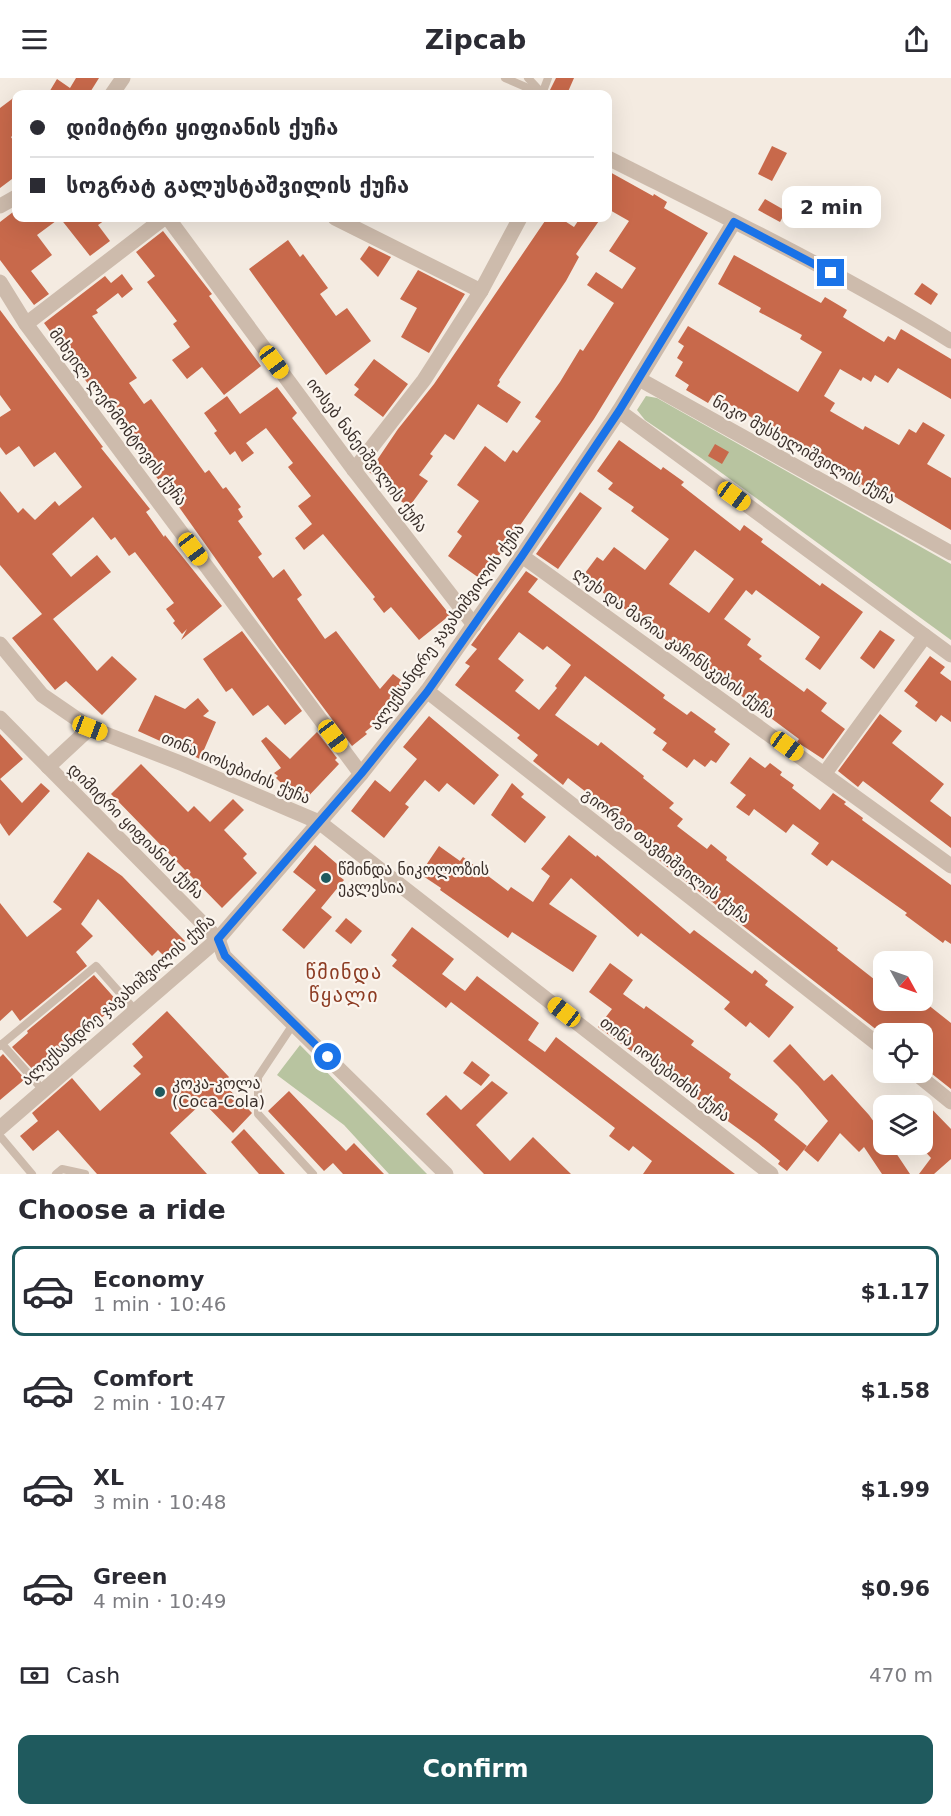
<!DOCTYPE html>
<meta charset="utf-8">
<style>
:root{--surface:#fff;--page:#f2f2f3;--text:#2b2b33;--muted:#7c7c81;--line:#e1e1e2;--accent:#1f5a5e}
body{margin:0;font-family:"DejaVu Sans","Noto Sans Georgian",sans-serif;background:var(--page);color:var(--text);height:100vh;display:flex;flex-direction:column;font-size:22px;white-space:nowrap}
*{box-sizing:border-box;margin:0}
p{font-size:20px;color:var(--muted)}
.icon{flex:none;width:33px;height:33px;fill:none;stroke:currentColor;stroke-width:2;stroke-linecap:round;stroke-linejoin:round}
.map{position:relative;height:1096px;overflow:hidden}
.sheet{display:flex;flex-direction:column;background:var(--surface);flex:1}
.sheet>*{flex:none}
.top-card{position:absolute;left:12px;top:12px;width:600px;height:132px;border-radius:12px;box-shadow:0 6px 24px #0002;display:grid;align-content:center;height:132px;padding:0 18px;background:var(--surface)}
.needle{width:39px;rotate:130deg}
.tools{position:absolute;left:873px;top:873px;display:grid;gap:12px}
.tools a{display:grid;place-items:center;width:60px;height:60px;border-radius:12px;background:var(--surface);box-shadow:0 6px 24px #0002;font-size:30px}
.end{position:absolute;width:27px;height:27px;margin:-14px;border:8px solid #1a73e8;background:#fff;box-shadow:0 0 0 3px #fff}
.from{border-radius:50%}
.bubble{position:absolute;height:42px;border-radius:12px;background:var(--surface);box-shadow:0 6px 24px #0002;font-size:20px;font-weight:700;line-height:42px;text-align:center}
.car{position:absolute;width:18px;height:36px;margin:-18px -9px;border-radius:8px;box-shadow:0 0 4px 2px #0007;background:linear-gradient(#f5c518 24%,#345 0 40%,#f5c518 0 76%,#345 0 86%,#f5c518 0)}
.top-card b{display:flex;align-items:center;gap:21px;height:57px;font-size:22px}
.top-card b+b{border-top:2px solid var(--line)}
.top-card i{width:15px;height:15px;background:var(--text)}
ul{padding:0;list-style:none}
li{display:flex;align-items:center;gap:18px;height:90px;margin:0 12px 9px;padding:0 6px;border:3px solid transparent;border-radius:12px}
li div{flex:1}
li b{display:block;font-size:22px}
li em{font-style:normal;font-weight:700}
li.on{border-color:var(--accent)}
li>.icon{width:54px;height:54px;stroke-width:1.5}
h2{padding:0 18px;font-size:27px;line-height:72px}
.pay{display:flex;align-items:center;gap:15px;height:66px;padding:0 18px;font-size:22px}
.pay p{margin-inline-start:auto}
.action{display:flex;gap:12px;margin-top:auto;padding:12px 18px}
.action a{flex:1;height:69px;border-radius:12px;background:var(--accent);color:#fff;font-size:24px;font-weight:700;line-height:69px;text-align:center}
header{display:flex;justify-content:space-between;align-items:center;height:78px;padding:0 18px;background:var(--surface);font-size:27px;font-weight:700}
.map>svg:first-child{display:block}
.green{fill:#b8c4a0}
.building{fill:#c8694b;fill-rule:evenodd}
.lines{fill:none;stroke-linecap:round;stroke-linejoin:round}
.service{stroke:#cdbbac;stroke-width:8}
.minor{stroke:#cdbbac;stroke-width:15}
.route{stroke:#1a73e8;stroke-width:8}
.poi-dot{fill:#1f5a5e;stroke:#fbf5ee;stroke-width:2}
.labels{text-anchor:middle;dominant-baseline:central;stroke-width:4.5;stroke-linejoin:round;paint-order:stroke}
.street-label{font-size:16px;fill:#3b302b;stroke:#fbf5ee}
.poi-label{font-size:16px;fill:#3b302b;stroke:#fbf5ee;text-anchor:start}
.quarter-label{font-size:20px;letter-spacing:1.5px;fill:#8c3b22;stroke:#fbf5ee}
</style>
<header><svg class="icon" aria-label="menu" viewBox="0 0 24 24"><path d="M4 6h16M4 12h16M4 18h16"/></svg>Zipcab<svg class="icon" aria-label="share" viewBox="0 0 24 24"><path d="M12 15V3M7 8l5-5 5 5M5 13v7h14v-7"/></svg></header>
<div class="map">
<svg width="951" height="1096" viewBox="0 0 951 1096">
<rect width="100%" height="100%" fill="#f4ebe1"/>
<g class="green">
<path d="M 646,318 L 657,320 L 951,486 L 951,562 L 701,380 L 645,342 L 637,332 Z"/>
<path d="M 300,967 L 427,1096 L 389,1096 L 344,1047 L 277,997 Z"/>
</g>
<g class="building">
<path d="M 76,0 L 99,0 L 89,16 L 48,16 L 57,1 L 70,10 Z"/>
<path d="M 556,0 L 574,0 L 567,16 L 548,16 Z"/>
<path d="M 16,18 L 16,55 L 11,59 L 16,67 L 16,98 L 0,110 L 0,30 Z"/>
<path d="M 772,68 L 787,75 L 772,103 L 758,96 Z"/>
<path d="M 608,93 L 653,118 L 654,116 L 667,124 L 664,130 L 708,155 L 594,341 L 482,502 L 448,478 L 462,458 L 457,454 L 479,423 L 457,407 L 485,368 L 505,384 L 513,372 L 517,375 L 541,343 L 535,339 L 560,304 L 580,271 L 583,273 L 614,225 L 587,207 L 596,194 L 622,211 L 636,190 L 609,173 L 629,143 L 608,131 Z"/>
<path d="M 824,112 L 837,122 L 828,133 L 815,123 Z"/>
<path d="M 765,121 L 786,133 L 780,144 L 758,132 Z"/>
<path d="M 13,134 L 16,140 L 108,140 L 98,147 L 110,163 L 90,178 L 60,140 L 37,157 L 52,177 L 31,193 L 49,216 L 34,227 L 0,182 L 0,144 Z"/>
<path d="M 547,140 L 560,140 L 574,149 L 580,140 L 601,140 L 576,176 L 579,179 L 566,203 L 499,302 L 500,304 L 497,308 L 521,324 L 507,345 L 478,326 L 454,362 L 445,356 L 430,376 L 433,378 L 419,397 L 428,403 L 409,429 L 394,418 L 397,414 L 369,394 L 398,351 L 434,306 Z"/>
<path d="M 163,153 L 212,216 L 209,218 L 261,288 L 224,317 L 202,289 L 187,301 L 172,282 L 190,269 L 173,246 L 177,243 L 147,204 L 155,198 L 136,174 Z"/>
<path d="M 288,162 L 300,179 L 303,176 L 328,210 L 320,216 L 336,238 L 347,230 L 371,263 L 326,297 L 249,191 Z"/>
<path d="M 369,168 L 391,179 L 378,199 L 360,181 Z"/>
<path d="M 734,177 L 821,225 L 825,219 L 847,232 L 843,239 L 884,264 L 888,258 L 895,262 L 901,251 L 951,281 L 951,321 L 898,290 L 888,305 L 875,297 L 871,304 L 863,299 L 861,303 L 840,291 L 824,318 L 835,325 L 830,333 L 863,352 L 865,348 L 899,367 L 909,351 L 916,355 L 923,344 L 945,357 L 927,386 L 951,400 L 951,452 L 892,417 L 889,423 L 861,406 L 859,409 L 801,375 L 804,370 L 713,317 L 708,325 L 686,312 L 689,307 L 675,298 L 683,284 L 677,280 L 684,268 L 678,264 L 688,248 L 798,314 L 822,274 L 800,261 L 802,257 L 759,234 L 761,230 L 718,206 Z"/>
<path d="M 418,192 L 465,216 L 429,275 L 401,259 L 417,230 L 400,221 Z"/>
<path d="M 122,196 L 133,211 L 122,220 L 118,215 L 96,232 L 98,235 L 92,238 L 137,300 L 129,305 L 144,326 L 151,321 L 205,395 L 209,392 L 223,411 L 226,409 L 241,429 L 238,431 L 243,439 L 238,443 L 262,476 L 258,479 L 273,500 L 284,491 L 302,517 L 297,521 L 325,561 L 336,553 L 380,611 L 393,596 L 405,605 L 378,634 L 381,637 L 373,643 L 375,646 L 365,654 L 367,656 L 352,668 L 279,570 L 169,415 L 146,386 L 44,245 L 105,198 L 111,205 Z"/>
<path d="M 922,205 L 938,216 L 931,227 L 914,216 Z"/>
<path d="M 0,232 L 103,369 L 101,370 L 150,431 L 146,434 L 164,459 L 165,457 L 222,528 L 181,562 L 187,551 L 182,556 L 173,545 L 175,543 L 166,531 L 174,525 L 135,474 L 129,478 L 115,459 L 111,462 L 93,439 L 52,476 L 71,499 L 97,477 L 111,494 L 53,541 L 97,593 L 112,578 L 137,601 L 102,637 L 66,603 L 55,612 L 12,560 L 42,536 L 0,487 L 0,413 L 18,435 L 23,430 L 35,442 L 55,423 L 59,428 L 82,409 L 55,374 L 34,389 L 19,368 L 6,377 L 0,369 L 0,339 L 11,332 L 0,317 Z"/>
<path d="M 374,281 L 408,306 L 383,339 L 354,317 L 359,311 L 354,307 Z"/>
<path d="M 277,309 L 297,335 L 292,340 L 450,537 L 419,562 L 391,529 L 384,535 L 373,521 L 375,519 L 323,456 L 304,472 L 295,460 L 312,446 L 298,428 L 311,418 L 288,389 L 293,385 L 266,350 L 246,365 L 254,375 L 242,384 L 235,373 L 230,377 L 214,355 L 217,353 L 204,335 L 227,318 L 240,336 Z"/>
<path d="M 619,362 L 661,392 L 663,389 L 684,404 L 681,407 L 740,453 L 744,447 L 763,461 L 761,464 L 820,508 L 822,505 L 863,534 L 820,592 L 805,581 L 820,559 L 756,512 L 752,517 L 746,512 L 724,541 L 751,561 L 747,567 L 762,578 L 759,581 L 804,614 L 807,610 L 827,625 L 821,633 L 845,651 L 823,681 L 797,664 L 799,661 L 582,499 L 597,479 L 603,483 L 614,469 L 645,492 L 669,461 L 631,433 L 634,429 L 608,411 L 613,405 L 597,393 ZM 695,472 L 734,501 L 709,535 L 669,506 Z"/>
<path d="M 715,366 L 729,374 L 722,386 L 708,378 Z"/>
<path d="M 580,414 L 602,430 L 558,491 L 536,476 Z"/>
<path d="M 526,493 L 538,501 L 528,514 L 665,617 L 663,620 L 687,637 L 691,633 L 716,651 L 714,654 L 730,666 L 716,685 L 711,682 L 705,689 L 694,681 L 687,690 L 662,672 L 667,665 L 653,655 L 656,651 L 585,598 L 555,637 L 598,668 L 601,664 L 644,698 L 643,700 L 674,725 L 669,730 L 683,741 L 677,748 L 707,771 L 711,766 L 727,779 L 726,782 L 838,870 L 837,872 L 884,909 L 884,922 L 922,922 L 951,945 L 951,1011 L 922,988 L 922,956 L 882,956 L 666,788 L 646,771 L 651,764 L 627,746 L 625,748 L 606,732 L 595,721 L 568,700 L 563,707 L 533,683 L 538,677 L 517,660 L 520,657 L 455,607 L 470,588 L 465,585 L 477,571 L 471,567 ZM 519,554 L 543,572 L 547,568 L 571,587 L 555,608 L 557,610 L 539,632 L 515,613 L 524,602 L 498,581 Z"/>
<path d="M 880,552 L 895,562 L 874,591 L 860,580 Z"/>
<path d="M 242,553 L 302,633 L 285,647 L 268,627 L 253,638 L 232,610 L 226,614 L 203,581 Z"/>
<path d="M 930,578 L 945,589 L 940,595 L 951,603 L 951,644 L 941,637 L 936,644 L 915,628 L 918,624 L 904,613 Z"/>
<path d="M 155,617 L 185,631 L 198,620 L 209,633 L 203,638 L 216,644 L 200,681 L 138,653 Z"/>
<path d="M 880,636 L 902,653 L 892,665 L 944,706 L 930,723 L 951,739 L 951,770 L 863,703 L 858,709 L 838,693 Z"/>
<path d="M 429,638 L 499,697 L 474,727 L 447,705 L 439,714 L 425,702 L 405,726 L 409,729 L 384,760 L 351,733 L 375,702 L 390,714 L 417,681 L 403,669 Z"/>
<path d="M 317,654 L 337,680 L 335,682 L 339,686 L 302,725 L 276,700 L 278,698 L 274,695 L 281,690 L 261,663 L 266,659 L 290,681 Z"/>
<path d="M 0,656 L 23,681 L 0,701 L 22,725 L 41,705 L 50,713 L 9,758 L 0,745 Z"/>
<path d="M 750,679 L 765,690 L 770,685 L 782,694 L 780,697 L 794,707 L 792,710 L 820,732 L 833,715 L 846,724 L 844,726 L 863,740 L 862,742 L 951,807 L 951,866 L 945,862 L 943,865 L 905,837 L 907,835 L 832,782 L 827,788 L 811,776 L 819,765 L 793,746 L 786,755 L 754,731 L 749,738 L 736,729 L 746,717 L 730,705 Z"/>
<path d="M 141,686 L 188,734 L 194,728 L 210,744 L 233,721 L 244,732 L 224,752 L 247,776 L 243,780 L 257,795 L 222,830 L 111,716 Z"/>
<path d="M 512,705 L 524,716 L 521,719 L 546,739 L 525,765 L 491,737 Z"/>
<path d="M 569,757 L 596,779 L 597,777 L 690,856 L 694,852 L 752,896 L 755,892 L 768,903 L 765,907 L 794,929 L 769,960 L 750,944 L 746,949 L 724,931 L 730,924 L 641,855 L 638,859 L 571,800 L 549,826 L 597,858 L 573,894 L 512,854 L 508,860 L 440,812 L 441,810 L 420,796 L 439,768 L 460,783 L 463,779 L 508,813 L 511,809 L 533,824 L 550,798 L 541,791 Z"/>
<path d="M 315,767 L 344,792 L 339,798 L 344,802 L 321,830 L 332,839 L 304,871 L 282,852 L 316,812 L 293,794 Z"/>
<path d="M 88,774 L 122,798 L 185,863 L 167,881 L 158,872 L 152,878 L 98,821 L 81,846 L 93,858 L 76,874 L 87,888 L 20,943 L 12,932 L 0,943 L 0,825 L 27,859 L 62,831 L 53,824 Z"/>
<path d="M 346,840 L 362,853 L 351,866 L 335,853 Z"/>
<path d="M 412,849 L 454,881 L 442,896 L 465,913 L 477,898 L 539,945 L 528,962 L 545,974 L 556,959 L 735,1096 L 643,1096 L 652,1083 L 633,1068 L 629,1073 L 609,1058 L 615,1050 L 451,924 L 446,930 L 392,888 L 397,882 L 391,877 Z"/>
<path d="M 610,885 L 633,902 L 623,916 L 644,931 L 646,928 L 694,963 L 691,967 L 731,996 L 729,1000 L 778,1036 L 774,1042 L 807,1068 L 787,1093 L 778,1086 L 780,1083 L 758,1065 L 598,949 L 612,931 L 589,914 Z"/>
<path d="M 94,897 L 119,925 L 36,995 L 12,969 L 28,955 L 27,953 Z"/>
<path d="M 167,933 L 229,999 L 223,1005 L 252,1035 L 233,1055 L 203,1024 L 170,1055 L 207,1096 L 97,1096 L 58,1052 L 33,1073 L 20,1058 L 38,1043 L 32,1035 L 72,1000 L 100,1033 L 141,996 L 133,988 L 143,979 L 132,966 Z"/>
<path d="M 790,966 L 824,1003 L 832,996 L 869,1037 L 884,1058 L 884,1066 L 890,1066 L 910,1096 L 882,1096 L 864,1069 L 859,1074 L 840,1055 L 818,1084 L 804,1072 L 828,1043 L 798,1008 L 773,983 Z"/>
<path d="M 3,976 L 25,1001 L 0,1022 L 0,979 Z"/>
<path d="M 472,983 L 490,997 L 481,1008 L 463,995 Z"/>
<path d="M 492,1003 L 508,1015 L 476,1047 L 510,1083 L 533,1059 L 571,1096 L 484,1096 L 426,1036 L 446,1017 L 461,1032 Z"/>
<path d="M 289,1013 L 346,1073 L 354,1065 L 384,1096 L 343,1096 L 333,1085 L 324,1093 L 268,1033 Z"/>
<path d="M 922,1021 L 951,1051 L 951,1081 L 934,1096 L 919,1096 L 931,1080 L 922,1070 Z"/>
<path d="M 244,1051 L 285,1096 L 259,1096 L 231,1064 Z"/>
</g>
<g class="lines">
<g class="service">
<path d="M 505,0 L 542,16"/>
<path d="M 528,0 L 540,13"/>
<path d="M 542,16 L 548,0"/>
<path d="M 294,945 L 258,999 L 258,1036 L 313,1096"/>
<path d="M 2,966 L 96,888 L 135,932"/>
<path d="M 0,968 L 2,966 L 43,1012"/>
<path d="M 0,1058 L 32,1096"/>
<path d="M 56,1096 L 62,1091 L 85,1096"/>
</g>
<g class="minor">
<path d="M 112,16 L 123,0"/>
<path d="M 608,80 C 723,138 841,195 951,263"/>
<path d="M 0,128 L 16,119"/>
<path d="M 168,140 L 354,392 L 474,547"/>
<path d="M 335,140 L 481,213"/>
<path d="M 0,204 L 26,246 L 361,696"/>
<path d="M 26,246 L 164,140"/>
<path d="M 639,301 L 951,475"/>
<path d="M 619,333 L 951,577"/>
<path d="M 354,392 L 424,302 L 481,213 L 520,140"/>
<path d="M 522,478 L 951,788"/>
<path d="M 0,566 L 42,617 L 90,650 L 183,686 L 319,744 L 771,1096"/>
<path d="M 427,613 L 884,971"/>
<path d="M 0,640 L 218,861 L 224,878 L 446,1096"/>
<path d="M 48,689 L 90,650"/>
<path d="M 825,695 L 925,558"/>
<path d="M 914,994 L 951,1024"/>
<path d="M 0,1050 L 218,861 L 361,696 L 427,613 L 522,478 L 619,333 L 734,144"/>
</g>
</g>
<g class="lines">
<path class="route" d="M 328,979 L 225,878 L 218,861 L 361,696 L 427,614 L 522,478 L 619,333 L 734,144 L 831,195"/>
</g>
<g class="poi-dot">
<circle cx="326" cy="800" r="6"/>
<circle cx="160" cy="1014" r="6"/>
</g>
<g class="labels">
<g class="street-label">
<text transform="translate(118 339) rotate(53)">მიხეილ ლერმონტოვის ქუჩა</text>
<text transform="translate(804 372) rotate(29)">ნიკო მუსხელიშვილის ქუჩა</text>
<text transform="translate(367 377) rotate(53)">იოსებ ნანეიშვილის ქუჩა</text>
<text transform="translate(447 549) rotate(-54)">ალექსანდრე ჯავახიშვილის ქუჩა</text>
<text transform="translate(674 565) rotate(36)">ლეხ და მარია კაჩინსკების ქუჩა</text>
<text transform="translate(236 690) rotate(23)">თინა იოსებიძის ქუჩა</text>
<text transform="translate(136 753) rotate(45)">დიმიტრი ყიფიანის ქუჩა</text>
<text transform="translate(666 778) rotate(38)">გიორგი თავზიშვილის ქუჩა</text>
<text transform="translate(118 922) rotate(-41)">ალექსანდრე ჯავახიშვილის ქუჩა</text>
<text transform="translate(665 991) rotate(38)">თინა იოსებიძის ქუჩა</text>
</g>
<g class="poi-label">
<text x="338" y="791">წმინდა ნიკოლოზის<tspan x="338" dy="18">ეკლესია</tspan></text>
<text x="172" y="1005">კოკა-კოლა<tspan x="172" dy="18">(Coca-Cola)</tspan></text>
</g>
<g class="quarter-label">
<text x="344" y="894">წმინდა<tspan x="344" dy="23">წყალი</tspan></text>
</g>
</g>
</svg>
<div class="tools">
<a><svg class="needle" viewBox="-14 -14 28 28"><path d="M0-13l5 13h-10z" fill="#e53935"/><path d="M0 13l5-13h-10z" fill="#7c7c81"/></svg></a>
<a><svg class="icon" aria-label="locate" viewBox="0 0 24 24"><circle cx="12" cy="12" r="6"/><path d="M12 2v4M12 18v4M2 12h4M18 12h4"/></svg></a>
<a><svg class="icon" aria-label="layers" viewBox="0 0 24 24"><path d="M12 4l9 5-9 5-9-5zM3 14l9 5 9-5"/></svg></a>
</div>
<i class="end from" style="left:328px;top:979px"></i>
<i class="end" style="left:831px;top:195px"></i>
<div class="bubble" style="left:782px;top:108px;width:99px">2 min</div>
<i class="car" style="left:274px;top:284px;rotate:144deg"></i>
<i class="car" style="left:734px;top:418px;rotate:126deg"></i>
<i class="car" style="left:193px;top:471px;rotate:143deg"></i>
<i class="car" style="left:90px;top:650px;rotate:111deg"></i>
<i class="car" style="left:333px;top:658px;rotate:143deg"></i>
<i class="car" style="left:787px;top:668px;rotate:126deg"></i>
<i class="car" style="left:564px;top:934px;rotate:308deg"></i>
<div class="top-card">
<b><i class="from"></i>დიმიტრი ყიფიანის ქუჩა</b>
<b><i></i>სოგრატ გალუსტაშვილის ქუჩა</b>
</div>
</div>
<section class="sheet">
<h2>Choose a ride</h2>
<ul>
<li class="on"><svg class="icon" aria-label="car" viewBox="0 0 24 24"><path d="M5 17H2v-5l4-1 3-4h7l3 4 3 1v5h-3M9 17h6M6 11h13"/><circle cx="7" cy="17" r="2"/><circle cx="17" cy="17" r="2"/></svg><div><b>Economy</b><p>1 min · 10:46</p></div><em>$1.17</em></li>
<li><svg class="icon" aria-label="car" viewBox="0 0 24 24"><path d="M5 17H2v-5l4-1 3-4h7l3 4 3 1v5h-3M9 17h6M6 11h13"/><circle cx="7" cy="17" r="2"/><circle cx="17" cy="17" r="2"/></svg><div><b>Comfort</b><p>2 min · 10:47</p></div><em>$1.58</em></li>
<li><svg class="icon" aria-label="car" viewBox="0 0 24 24"><path d="M5 17H2v-5l4-1 3-4h7l3 4 3 1v5h-3M9 17h6M6 11h13"/><circle cx="7" cy="17" r="2"/><circle cx="17" cy="17" r="2"/></svg><div><b>XL</b><p>3 min · 10:48</p></div><em>$1.99</em></li>
<li><svg class="icon" aria-label="car" viewBox="0 0 24 24"><path d="M5 17H2v-5l4-1 3-4h7l3 4 3 1v5h-3M9 17h6M6 11h13"/><circle cx="7" cy="17" r="2"/><circle cx="17" cy="17" r="2"/></svg><div><b>Green</b><p>4 min · 10:49</p></div><em>$0.96</em></li>
</ul>
<div class="pay"><svg class="icon" aria-label="cash" viewBox="0 0 24 24"><path d="M3 7h18v10H3z"/><circle cx="12" cy="12" r="2"/></svg>Cash<p>470 m</p></div>
<div class="action"><a>Confirm</a></div>
</section>
